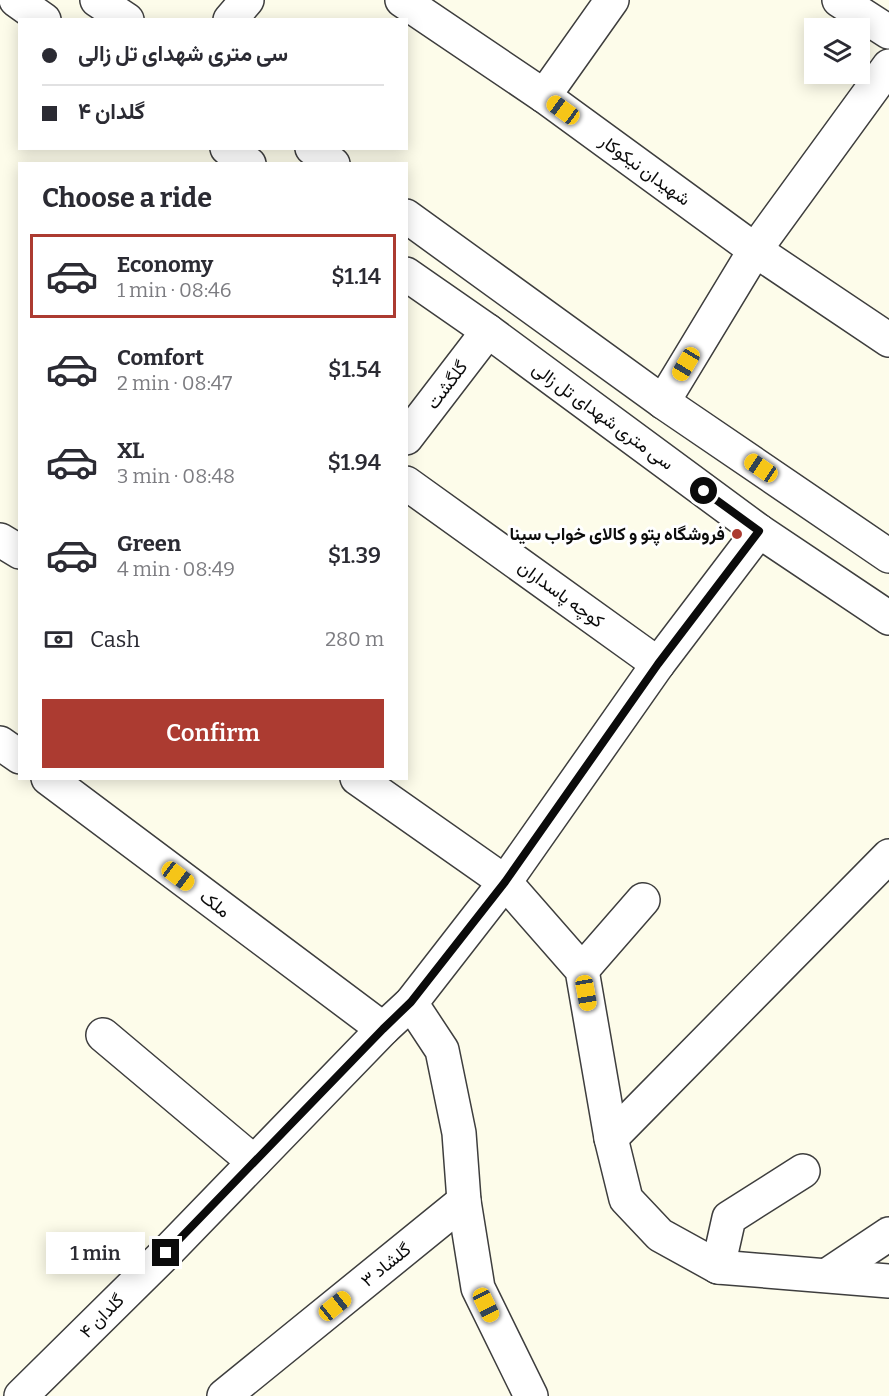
<!DOCTYPE html>
<meta charset="utf-8">
<style>
:root{--surface:#fff;--page:#f2f2f3;--text:#2b2b33;--muted:#7c7c81;--line:#e1e1e2;--accent:#ac3b31}
body{margin:0;font-family:Bitter,Vazirmatn,serif;background:var(--page);color:var(--text);height:100vh;display:flex;flex-direction:column;font-size:22px;white-space:nowrap}
*{box-sizing:border-box;margin:0}
p{font-size:20px;color:var(--muted)}
.icon{flex:none;width:33px;height:33px;fill:none;stroke:currentColor;stroke-width:2;stroke-linecap:round;stroke-linejoin:round}
.map{position:relative;flex:1;overflow:hidden}
.drawer{position:absolute;left:18px;top:162px;width:390px;height:618px;display:flex;flex-direction:column;background:var(--surface);border-radius:0px;box-shadow:0 3px 15px #0003}
.drawer>*{flex:none}
.guide{position:absolute;left:18px;top:18px;width:390px;height:132px;border-radius:0px;box-shadow:0 3px 15px #0003;display:grid;align-content:center;height:132px;padding:0 24px;background:var(--surface)}
.tools{position:absolute;left:804px;top:18px;display:grid;gap:12px}
.tools a{display:grid;place-items:center;width:66px;height:66px;border-radius:0px;background:var(--surface);box-shadow:0 3px 15px #0003;font-size:30px}
.end{position:absolute;width:27px;height:27px;margin:-14px;border:8px solid #0b0b0b;background:#fff;box-shadow:0 0 0 3px #fff}
.from{border-radius:50%}
.bubble{position:absolute;height:42px;border-radius:0px;background:var(--surface);box-shadow:0 3px 15px #0003;font-size:20px;font-weight:600;line-height:42px;text-align:center}
.car{position:absolute;width:18px;height:36px;margin:-18px -9px;border-radius:8px;box-shadow:0 0 4px 2px #0007;background:linear-gradient(#f5c518 24%,#345 0 40%,#f5c518 0 76%,#345 0 86%,#f5c518 0)}
.guide b{display:flex;align-items:center;gap:21px;height:57px;font-size:22px}
.guide b+b{border-top:2px solid var(--line)}
.guide i{width:15px;height:15px;background:var(--text)}
ul{padding:0;list-style:none}
li{display:flex;align-items:center;gap:18px;height:84px;margin:0 12px 9px;padding:0 12px;border:3px solid transparent;border-radius:0px}
li div{flex:1}
li b{display:block;font-size:22px}
li em{font-style:normal;font-weight:600}
li.selected{border-color:var(--accent)}
li>.icon{width:54px;height:54px;stroke-width:1.5}
h2{padding:0 24px;font-size:27px;line-height:72px}
.pay{display:flex;align-items:center;gap:15px;height:66px;padding:0 24px;font-size:22px}
.pay p{margin-inline-start:auto}
.cta{display:flex;gap:12px;margin-top:auto;padding:12px 24px}
.cta a{flex:1;height:69px;border-radius:0px;background:var(--accent);color:#fff;font-size:24px;font-weight:600;line-height:69px;text-align:center}
.map>svg:first-child{display:block}
.lines{fill:none;stroke-linecap:round;stroke-linejoin:round}
.minor-casing{stroke:#3e3e3e;stroke-width:36}
.minor{stroke:#fff;stroke-width:33}
.route{stroke:#0b0b0b;stroke-width:8}
.poi-dot{fill:#ac3b31;stroke:#fff;stroke-width:2}
.labels{text-anchor:middle;dominant-baseline:central;stroke-width:6;stroke-linejoin:round;paint-order:stroke}
.street-label{font-size:18px;fill:#0b0b0b;stroke:#fff}
.poi-label{font-size:18px;font-weight:bold;fill:#0b0b0b;stroke:#fff;text-anchor:end}
</style>
<div class="map">
<svg width="889" height="1396" viewBox="0 0 889 1396">
<rect width="100%" height="100%" fill="#fdfcea"/>
<g class="lines">
<defs>
<g id="minor">
<path d="M 16,0 L 44,20"/>
<path d="M 97,0 L 127,20"/>
<path d="M 402,0 L 544,96 L 755,250 L 889,340"/>
<path d="M 839,0 L 889,32"/>
<path d="M 230,20 L 247,0"/>
<path d="M 544,96 L 612,0"/>
<path d="M 227,148 L 249,164"/>
<path d="M 312,148 L 333,164"/>
<path d="M 406,216 L 663,402 L 889,556"/>
<path d="M 406,274 L 488,331 L 759,531 L 889,618"/>
<path d="M 663,402 L 755,250 L 889,66"/>
<path d="M 406,438 L 488,331"/>
<path d="M 406,483 L 658,664"/>
<path d="M 0,540 L 20,552"/>
<path d="M 0,743 L 20,757"/>
<path d="M 48,778 L 383,1029"/>
<path d="M 357,778 L 505,882 L 582,970 L 611,1138 L 626,1199 L 660,1235 L 718,1267 L 889,1281"/>
<path d="M 582,970 L 643,900"/>
<path d="M 411,1003 L 442,1050 L 459,1133 L 464,1201 L 478,1288 L 531,1396"/>
<path d="M 103,1035 L 254,1162"/>
<path d="M 611,1138 L 889,856"/>
<path d="M 718,1267 L 729,1218 L 803,1171"/>
<path d="M 829,1274 L 889,1234"/>
<path d="M 21,1396 L 166,1253 L 383,1029 L 411,1003 L 505,882 L 658,664 L 759,531"/>
<path d="M 224,1396 L 464,1201"/>
</g>
</defs>
<use href="#minor" class="minor-casing"/>
<use href="#minor" class="minor"/>
</g>
<g class="lines">
<path class="route" d="M 166,1253 L 383,1029 L 411,1002 L 505,882 L 658,664 L 759,531 L 704,491"/>
</g>
<circle class="poi-dot" cx="737" cy="534" r="6"/>
<g class="labels">
<g class="street-label">
<text transform="translate(645 170) rotate(36)">شهیدان نیکوکار</text>
<text transform="translate(447 385) rotate(-53)">گلگشت</text>
<text transform="translate(603 416) rotate(36)">سی متری شهدای تل زالی</text>
<text transform="translate(561 594) rotate(36)">کوچه پاسداران</text>
<text transform="translate(215 904) rotate(37)">ملک</text>
<text transform="translate(386 1265) rotate(-39)">گلشاد ۳</text>
<text transform="translate(102 1316) rotate(-45)">گلدان ۴</text>
</g>
<g class="poi-label">
<text x="725" y="534">فروشگاه پتو و کالای خواب سینا</text>
</g>
</g>
</svg>
<div class="tools">
<a><svg class="icon" aria-label="layers" viewBox="0 0 24 24"><path d="M12 4l9 5-9 5-9-5zM3 14l9 5 9-5"/></svg></a>
</div>
<i class="end from" style="left:704px;top:491px"></i>
<i class="end" style="left:166px;top:1253px"></i>
<div class="bubble" style="left:46px;top:1232px;width:99px">1 min</div>
<i class="car" style="left:563px;top:110px;rotate:306deg"></i>
<i class="car" style="left:686px;top:364px;rotate:211deg"></i>
<i class="car" style="left:761px;top:468px;rotate:304deg"></i>
<i class="car" style="left:178px;top:876px;rotate:127deg"></i>
<i class="car" style="left:586px;top:993px;rotate:170deg"></i>
<i class="car" style="left:486px;top:1305px;rotate:154deg"></i>
<i class="car" style="left:335px;top:1306px;rotate:51deg"></i>
<div class="guide">
<b><i class="from"></i>سی متری شهدای تل زالی</b>
<b><i></i>گلدان ۴</b>
</div>
<section class="drawer">
<h2>Choose a ride</h2>
<ul>
<li class="selected"><svg class="icon" aria-label="car" viewBox="0 0 24 24"><path d="M5 17H2v-5l4-1 3-4h7l3 4 3 1v5h-3M9 17h6M6 11h13"/><circle cx="7" cy="17" r="2"/><circle cx="17" cy="17" r="2"/></svg><div><b>Economy</b><p>1 min · 08:46</p></div><em>$1.14</em></li>
<li><svg class="icon" aria-label="car" viewBox="0 0 24 24"><path d="M5 17H2v-5l4-1 3-4h7l3 4 3 1v5h-3M9 17h6M6 11h13"/><circle cx="7" cy="17" r="2"/><circle cx="17" cy="17" r="2"/></svg><div><b>Comfort</b><p>2 min · 08:47</p></div><em>$1.54</em></li>
<li><svg class="icon" aria-label="car" viewBox="0 0 24 24"><path d="M5 17H2v-5l4-1 3-4h7l3 4 3 1v5h-3M9 17h6M6 11h13"/><circle cx="7" cy="17" r="2"/><circle cx="17" cy="17" r="2"/></svg><div><b>XL</b><p>3 min · 08:48</p></div><em>$1.94</em></li>
<li><svg class="icon" aria-label="car" viewBox="0 0 24 24"><path d="M5 17H2v-5l4-1 3-4h7l3 4 3 1v5h-3M9 17h6M6 11h13"/><circle cx="7" cy="17" r="2"/><circle cx="17" cy="17" r="2"/></svg><div><b>Green</b><p>4 min · 08:49</p></div><em>$1.39</em></li>
</ul>
<div class="pay"><svg class="icon" aria-label="cash" viewBox="0 0 24 24"><path d="M3 7h18v10H3z"/><circle cx="12" cy="12" r="2"/></svg>Cash<p>280 m</p></div>
<div class="cta"><a>Confirm</a></div>
</section>
</div>
